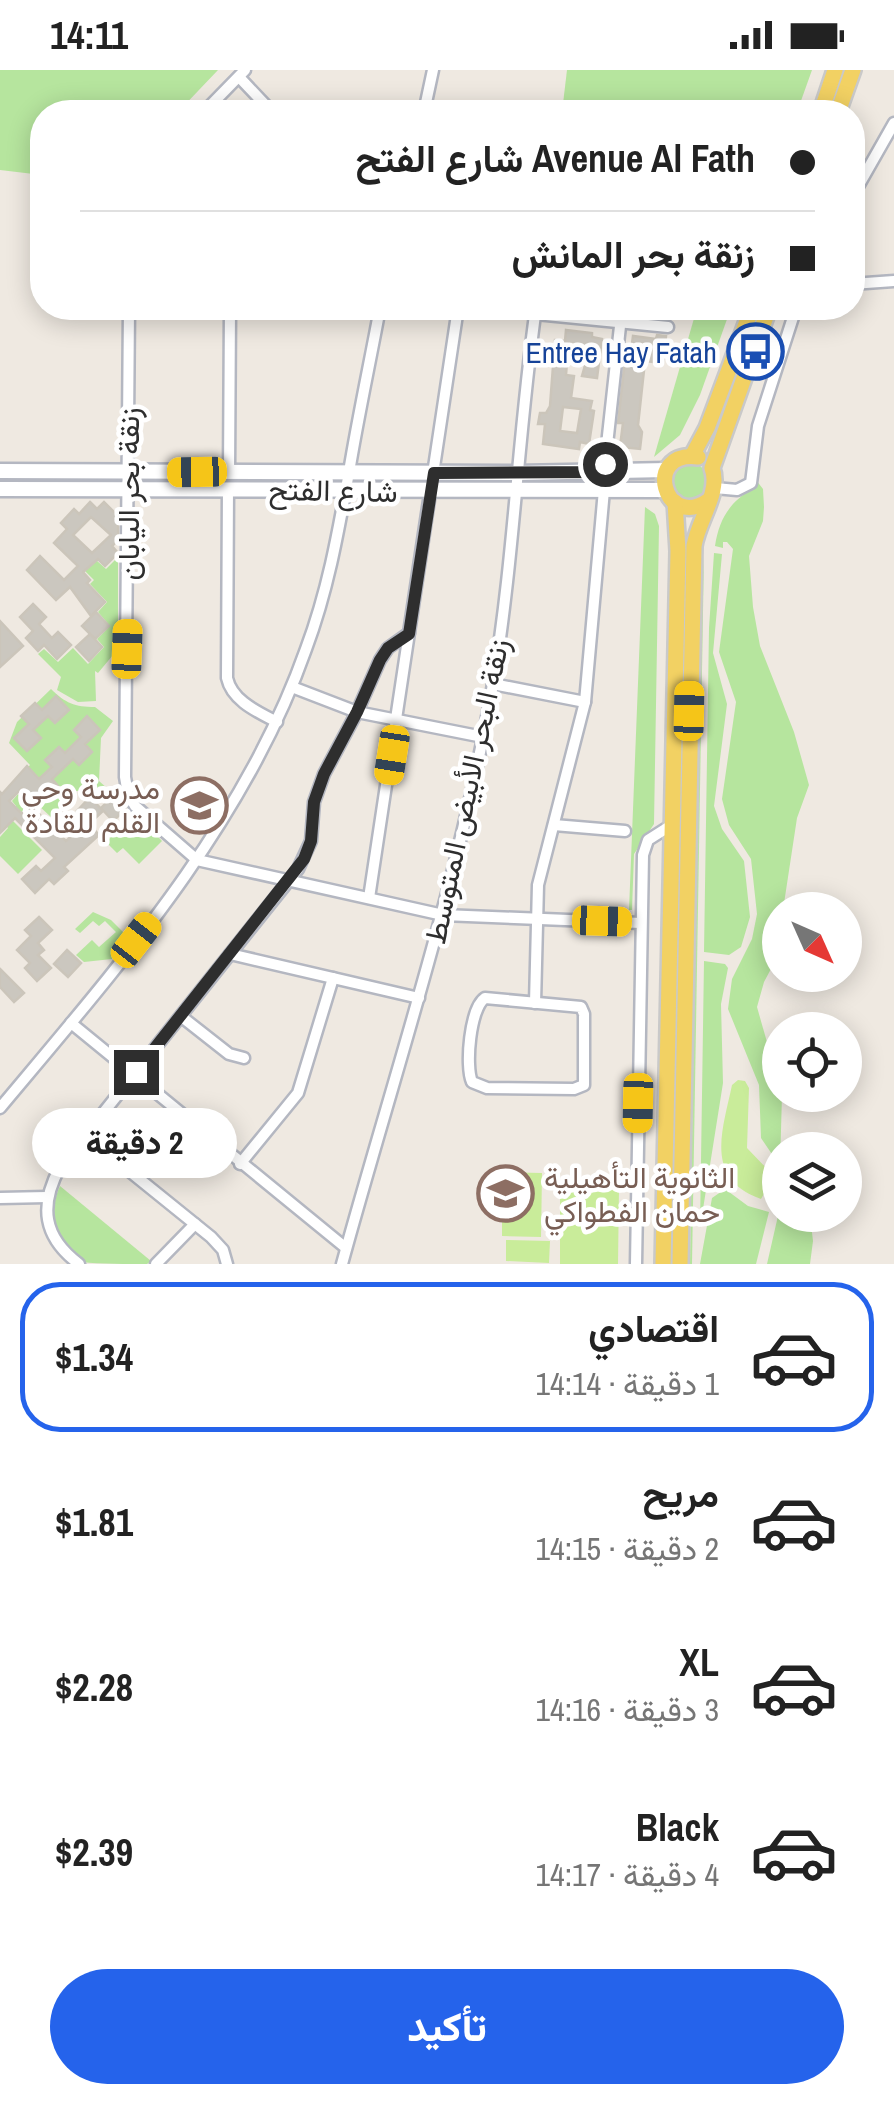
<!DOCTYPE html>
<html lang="ar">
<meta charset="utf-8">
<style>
:root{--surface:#fff;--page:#f2f2f2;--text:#222;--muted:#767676;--line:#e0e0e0;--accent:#2563eb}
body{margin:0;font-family:"Archivo Narrow",Vazirmatn,sans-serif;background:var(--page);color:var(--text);direction:rtl;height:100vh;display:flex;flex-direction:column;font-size:38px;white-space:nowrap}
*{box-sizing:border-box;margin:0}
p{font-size:32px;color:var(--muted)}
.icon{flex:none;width:55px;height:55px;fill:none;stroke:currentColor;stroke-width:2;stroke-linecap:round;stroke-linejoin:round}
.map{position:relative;height:1194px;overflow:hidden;direction:ltr}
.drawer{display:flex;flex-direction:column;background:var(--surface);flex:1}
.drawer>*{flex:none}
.hud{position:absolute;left:30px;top:30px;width:835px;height:220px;border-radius:40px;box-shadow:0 5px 25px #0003;direction:rtl;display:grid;align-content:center;height:220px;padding:0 50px;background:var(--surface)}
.needle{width:65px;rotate:135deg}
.fabs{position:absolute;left:762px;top:822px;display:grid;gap:20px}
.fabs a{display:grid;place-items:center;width:100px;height:100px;border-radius:50%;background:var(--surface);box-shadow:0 5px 25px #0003;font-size:50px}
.end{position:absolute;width:45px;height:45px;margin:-22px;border:12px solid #2e2e2e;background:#fff;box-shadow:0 0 0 5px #fff}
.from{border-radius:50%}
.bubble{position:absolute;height:70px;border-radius:35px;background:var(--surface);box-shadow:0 5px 25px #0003;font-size:32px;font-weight:800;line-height:70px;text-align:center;direction:rtl}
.car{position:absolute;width:30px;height:60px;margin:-30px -15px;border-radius:12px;box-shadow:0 0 8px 2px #0007;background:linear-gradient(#f5c518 24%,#345 0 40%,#f5c518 0 76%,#345 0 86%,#f5c518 0)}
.hud b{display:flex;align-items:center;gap:35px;height:95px;font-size:38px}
.hud b+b{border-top:2px solid var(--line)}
.hud i{width:25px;height:25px;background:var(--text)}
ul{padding:18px 0 0;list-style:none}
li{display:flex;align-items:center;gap:30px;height:150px;margin:0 20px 15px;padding:0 30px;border:5px solid transparent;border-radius:40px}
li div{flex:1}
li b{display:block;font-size:38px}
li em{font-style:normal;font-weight:800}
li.active{border-color:var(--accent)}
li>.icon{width:90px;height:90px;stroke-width:1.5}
.primary-button{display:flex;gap:20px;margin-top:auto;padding:20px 50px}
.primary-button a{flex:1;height:115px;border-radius:60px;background:var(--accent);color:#fff;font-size:40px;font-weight:800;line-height:115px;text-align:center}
.status{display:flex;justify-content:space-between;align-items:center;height:70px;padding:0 50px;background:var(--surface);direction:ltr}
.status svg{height:28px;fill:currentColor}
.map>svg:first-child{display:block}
.green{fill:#b6e59e}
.pitch{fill:#c9ec9a}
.building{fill:#cbc7bf;stroke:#cbc5ba;stroke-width:2.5;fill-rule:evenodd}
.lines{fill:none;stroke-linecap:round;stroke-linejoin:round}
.street-casing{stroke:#b4b7c1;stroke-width:15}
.secondary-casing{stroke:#b4b7c1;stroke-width:19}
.primary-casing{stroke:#c9c9c9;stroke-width:20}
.street{stroke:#fff;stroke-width:10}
.secondary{stroke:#fff;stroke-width:14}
.primary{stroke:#f2d163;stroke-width:15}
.route{stroke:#2e2e2e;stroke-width:12}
.labels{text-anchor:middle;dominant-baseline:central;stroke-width:9;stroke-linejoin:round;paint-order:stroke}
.transit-label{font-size:30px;fill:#164399;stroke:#fff;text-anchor:end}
.street-label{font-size:30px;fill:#2e2e2e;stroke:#fff}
.education-label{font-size:30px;fill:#785e54;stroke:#fff;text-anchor:end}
</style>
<div class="status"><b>14:11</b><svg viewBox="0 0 49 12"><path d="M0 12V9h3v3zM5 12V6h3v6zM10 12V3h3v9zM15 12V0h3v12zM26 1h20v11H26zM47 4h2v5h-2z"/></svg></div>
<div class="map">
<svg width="894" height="1194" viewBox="0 0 894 1194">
<rect width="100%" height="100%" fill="#efe9e1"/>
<g class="green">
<path d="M 0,0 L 218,0 L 178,42 L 42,42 L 42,105 L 0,100 Z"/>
<path d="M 567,0 L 812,0 L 797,42 L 562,42 Z"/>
<path d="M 697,238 L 731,238 L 700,325 L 680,365 L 654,387 Z"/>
<circle cx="690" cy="411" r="18"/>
<path d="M 756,410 L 763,419 L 764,437 L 763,451 L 749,486 L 753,537 L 760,576 L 794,662 L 809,715 L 797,748 L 783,840 L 780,840 L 780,882 L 764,912 L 757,937 L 782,1025 L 780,1096 L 761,1068 L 759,1015 L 728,939 L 732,909 L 752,869 L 757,844 L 751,789 L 729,755 L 722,729 L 736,632 L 719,582 L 733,479 L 727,472 L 723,472 L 723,478 L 715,476 C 719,449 730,432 752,419 Z"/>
<path d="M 645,437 L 655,444 L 659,456 L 654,754 L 634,784 L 632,840 L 629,840 Z"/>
<path d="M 704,483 L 692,1194 L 690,1194 L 700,560 Z"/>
<path d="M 714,483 L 722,484 L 713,583 L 727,634 L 714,736 L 722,759 L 744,791 L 750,847 L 741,877 L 729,885 L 704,882 L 709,558 Z"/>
<path d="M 118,487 L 118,579 L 98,603 L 95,601 L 96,631 L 78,632 L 57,620 L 61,607 L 38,584 L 44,579 L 58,592 L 73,578 L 88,594 L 104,577 L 97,569 L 110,556 L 98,542 L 107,532 L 90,514 L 94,510 L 85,501 L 96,490 L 106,499 Z"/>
<path d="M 51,619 C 65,633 75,637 95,637 L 113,651 L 101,668 L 99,711 L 108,719 L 76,721 L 51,747 L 13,712 L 30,695 L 9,673 L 17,652 Z"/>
<path d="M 18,724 L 29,734 L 13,751 L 42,780 L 18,804 L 0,786 L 0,767 L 8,758 L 2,751 L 16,736 L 12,731 Z"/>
<path d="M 135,743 L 162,771 L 139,794 L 123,778 L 117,783 L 106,772 Z"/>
<path d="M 93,842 L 111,850 L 130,869 L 112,889 L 84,892 L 76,885 L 92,870 L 99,877 L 116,862 L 105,851 L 99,856 L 93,851 L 80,863 L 75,859 Z"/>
<path d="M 704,891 L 725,894 L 728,898 L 721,934 L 723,1013 L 700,1158 Z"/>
<path d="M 60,1116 L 151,1191 L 147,1194 C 129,1194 99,1194 82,1192 C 51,1179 48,1141 60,1116 Z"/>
<path d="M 725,1119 L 748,1136 L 769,1142 L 756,1194 L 700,1194 L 712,1128 Z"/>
<path d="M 780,1137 L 780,1145 L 810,1145 L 813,1171 L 810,1194 L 767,1194 Z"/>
</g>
<g class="pitch">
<path d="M 738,1010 L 745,1011 L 749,1018 L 747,1078 L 774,1106 L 761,1129 C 703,1109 723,1059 732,1015 Z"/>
<path d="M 502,1102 L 542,1103 L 541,1167 L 502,1166 Z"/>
<path d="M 560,1118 L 619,1118 L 618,1194 L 560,1194 Z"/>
<path d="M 506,1170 L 550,1171 L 549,1193 L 506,1191 Z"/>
</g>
<g class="building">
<path d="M 566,260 L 592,263 L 592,267 L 602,269 L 597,308 L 582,306 L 590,278 L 565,275 L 563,291 L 567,292 L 566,305 L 574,306 L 571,328 L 592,331 L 590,340 L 594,341 L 589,374 L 580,372 L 579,379 L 543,374 L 545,354 L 538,354 L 540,343 L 546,343 L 550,336 L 555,270 L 565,271 ZM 563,337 L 581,339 L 577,363 L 560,361 Z"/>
<path d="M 657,265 L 666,266 L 663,293 L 645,291 L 638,355 L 642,362 L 640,379 L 620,377 L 623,353 L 618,353 L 625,289 L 630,289 L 633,266 L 656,269 Z"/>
<path d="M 90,432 L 97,439 L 104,432 L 118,446 L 118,470 L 112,476 L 118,483 L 105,496 L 98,489 L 83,502 L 90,510 L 87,513 L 105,532 L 91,546 L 70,517 L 56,530 L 27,500 L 40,486 L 64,510 L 78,496 L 54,473 L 67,459 L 61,453 L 74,439 L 79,444 ZM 91,447 L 111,465 L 92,483 L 73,465 Z"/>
<path d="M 33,534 L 46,547 L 39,554 L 52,568 L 58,562 L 71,575 L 57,589 L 44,575 L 38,581 L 26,568 L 33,561 L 20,547 Z"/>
<path d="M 96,542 L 109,556 L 95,569 L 82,556 Z"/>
<path d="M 0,551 L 23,576 L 0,597 Z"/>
<path d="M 90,564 L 102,577 L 89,591 L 76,577 Z"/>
<path d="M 56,626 L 69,640 L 55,653 L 48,646 L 33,660 L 41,668 L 27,681 L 14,668 L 29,654 L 21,646 L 35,633 L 42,640 Z"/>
<path d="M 87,646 L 100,660 L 85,674 L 92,682 L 79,695 L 73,689 L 52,709 L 58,716 L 38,735 L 22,718 L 9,731 L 22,744 L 31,736 L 66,771 L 87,752 L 99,765 L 64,797 L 68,801 L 54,814 L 49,809 L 35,823 L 22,809 L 36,796 L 41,801 L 55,788 L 15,748 L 0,763 L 0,722 L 2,724 L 27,696 L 39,709 L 52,697 L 45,690 L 59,677 L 65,683 L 81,667 L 74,660 Z"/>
<path d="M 114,725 L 126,739 L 113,751 L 101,738 Z"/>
<path d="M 90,727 L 103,741 L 89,754 L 77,741 Z"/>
<path d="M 39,847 L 52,860 L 38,873 L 44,880 L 38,885 L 51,898 L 37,911 L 25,898 L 30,893 L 17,880 L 31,866 L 25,860 Z"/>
<path d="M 67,880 L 81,893 L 68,907 L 54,894 Z"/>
<path d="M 0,899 L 24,923 L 14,932 L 0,917 Z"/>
</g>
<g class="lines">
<defs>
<g id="street">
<path d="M 239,7 L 272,42"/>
<path d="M 204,42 L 245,0"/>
<path d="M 424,42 L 433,0"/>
<path d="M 852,127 L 894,53"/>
<path d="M 852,214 L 894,211"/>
<path d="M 129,238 L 125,707 L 128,724 L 135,736 L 197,790 L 443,845 L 641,853"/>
<path d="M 536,244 L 668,257"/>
<path d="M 229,402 L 230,238"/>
<path d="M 604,402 L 622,238"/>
<path d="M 228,418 L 227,608 C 232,631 258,642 277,652"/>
<path d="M 715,418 L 737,420 L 751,413 L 758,356 L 796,238"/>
<path d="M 493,614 L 585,632"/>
<path d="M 292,617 L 357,642 L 483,667"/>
<path d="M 554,755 L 625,761"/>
<path d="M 369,828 L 458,238"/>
<path d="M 230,884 L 419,928"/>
<path d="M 485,928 L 581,937 L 584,944 L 584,1015 L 574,1019 L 487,1018 L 472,1012 C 465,996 470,938 485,928 Z"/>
<path d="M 535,933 L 538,815 L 585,632 L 604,420"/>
<path d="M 182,947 L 229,984 L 244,988"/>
<path d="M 71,953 L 346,1178"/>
<path d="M 0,1038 C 118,897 244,755 306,579 C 328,520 338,463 349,402 C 358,347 370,292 380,238"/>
<path d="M 86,1066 L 211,1167 L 223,1180 L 227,1194"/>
<path d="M 240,1094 L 298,1023 L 333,908"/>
<path d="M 0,1128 L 47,1127"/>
<path d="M 79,1194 C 43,1167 39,1136 60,1097 L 298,799 L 311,771 L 314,732 L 324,704 L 357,642 L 380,590 L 388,578 L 409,563"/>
<path d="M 156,1194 L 195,1154"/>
<path d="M 342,1194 C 395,1001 459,812 493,614 C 514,490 518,363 536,238"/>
<path d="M 636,1194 L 643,785 L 648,770 L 670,756"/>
</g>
<g id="secondary">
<path d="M 0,401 L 517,403 L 667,400"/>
<path d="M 0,419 L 666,420"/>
</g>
<g id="primary">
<path d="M 821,42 L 835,0"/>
<path d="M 838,42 L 853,0"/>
<path d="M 692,386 L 707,358 L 752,238"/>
<path d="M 698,387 C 642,380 664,462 709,430"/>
<path d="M 663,1194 L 678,481 L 675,432"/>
<path d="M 680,1194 L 694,476 C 698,450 721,422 712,398 L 769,238"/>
</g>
</defs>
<use href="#street" class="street-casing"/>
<use href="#secondary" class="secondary-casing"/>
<use href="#primary" class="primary-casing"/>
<use href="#street" class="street"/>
<use href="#secondary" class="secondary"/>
<use href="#primary" class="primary"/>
</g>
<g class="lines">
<path class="route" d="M 136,1002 L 304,789 L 311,771 L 314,732 L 324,704 L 357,642 L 380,590 L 388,578 L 409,564 L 434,403 L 604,402 L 605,394"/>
</g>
<defs>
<symbol id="bus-ring" viewBox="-11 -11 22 22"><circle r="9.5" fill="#fff" stroke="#1a4fb4" stroke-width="1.5"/><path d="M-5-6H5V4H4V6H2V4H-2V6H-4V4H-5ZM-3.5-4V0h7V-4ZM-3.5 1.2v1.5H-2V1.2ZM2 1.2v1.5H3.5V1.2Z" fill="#1a4fb4"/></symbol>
<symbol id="school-ring" viewBox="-11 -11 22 22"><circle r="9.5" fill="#fff" stroke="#8d6e63" stroke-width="1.5"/><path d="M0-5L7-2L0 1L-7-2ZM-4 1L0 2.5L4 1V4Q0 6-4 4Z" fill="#8d6e63"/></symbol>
</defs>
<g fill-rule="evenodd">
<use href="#bus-ring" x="724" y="250" width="63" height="63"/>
<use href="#school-ring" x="168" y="704" width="63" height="63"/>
<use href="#school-ring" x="474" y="1092" width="63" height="63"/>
</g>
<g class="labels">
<g class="transit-label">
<text x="717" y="282">Entree Hay Fatah</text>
</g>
<g class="street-label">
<text transform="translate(333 420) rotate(1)">شارع الفتح</text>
<text transform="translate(128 424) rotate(-90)">زنقة بحر اليابان</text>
<text transform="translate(466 721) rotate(-78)">زنقة البحر الأبيض المتوسط</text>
</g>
<g class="education-label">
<text x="160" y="718">مدرسة وحي<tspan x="160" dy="34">القلم للقادة</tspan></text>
<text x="544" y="1107" text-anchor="start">الثانوية التأهيلية<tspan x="544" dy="34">حمان الفطواكي</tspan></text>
</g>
</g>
</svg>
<div class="fabs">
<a><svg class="needle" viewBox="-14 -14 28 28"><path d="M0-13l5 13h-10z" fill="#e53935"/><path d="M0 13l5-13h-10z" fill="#767676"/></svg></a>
<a><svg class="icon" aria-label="locate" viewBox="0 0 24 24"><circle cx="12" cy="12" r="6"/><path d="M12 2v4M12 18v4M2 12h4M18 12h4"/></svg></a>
<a><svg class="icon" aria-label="layers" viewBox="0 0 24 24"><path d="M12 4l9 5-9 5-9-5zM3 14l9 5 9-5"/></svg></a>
</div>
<i class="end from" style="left:605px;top:394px"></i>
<i class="end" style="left:136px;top:1002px"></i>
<div class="bubble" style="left:32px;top:1038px;width:205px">2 دقيقة</div>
<i class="car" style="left:197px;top:402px;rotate:269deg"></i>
<i class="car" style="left:127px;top:579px;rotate:2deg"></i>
<i class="car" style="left:689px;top:641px;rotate:1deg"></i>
<i class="car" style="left:392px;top:685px;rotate:189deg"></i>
<i class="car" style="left:602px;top:851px;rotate:92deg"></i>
<i class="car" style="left:136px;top:870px;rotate:38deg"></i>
<i class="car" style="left:638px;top:1033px;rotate:181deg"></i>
<div class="hud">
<b><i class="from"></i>Avenue Al Fath شارع الفتح</b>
<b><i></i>زنقة بحر المانش</b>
</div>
</div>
<section class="drawer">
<ul>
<li class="active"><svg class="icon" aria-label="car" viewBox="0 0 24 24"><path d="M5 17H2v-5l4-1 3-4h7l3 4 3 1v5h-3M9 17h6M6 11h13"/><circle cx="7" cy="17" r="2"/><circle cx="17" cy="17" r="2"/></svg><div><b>اقتصادي</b><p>1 دقيقة · 14:14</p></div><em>$1.34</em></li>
<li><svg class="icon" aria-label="car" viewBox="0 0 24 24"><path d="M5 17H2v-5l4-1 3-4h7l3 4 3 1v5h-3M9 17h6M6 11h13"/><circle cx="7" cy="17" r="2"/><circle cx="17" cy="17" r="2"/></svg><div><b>مريح</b><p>2 دقيقة · 14:15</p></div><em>$1.81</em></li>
<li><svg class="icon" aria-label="car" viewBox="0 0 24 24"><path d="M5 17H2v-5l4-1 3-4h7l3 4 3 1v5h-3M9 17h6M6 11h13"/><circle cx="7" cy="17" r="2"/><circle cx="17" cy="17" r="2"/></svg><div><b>XL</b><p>3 دقيقة · 14:16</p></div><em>$2.28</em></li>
<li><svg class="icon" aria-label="car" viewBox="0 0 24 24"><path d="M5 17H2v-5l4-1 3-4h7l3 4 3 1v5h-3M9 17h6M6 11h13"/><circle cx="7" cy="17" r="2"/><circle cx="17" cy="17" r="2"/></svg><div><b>Black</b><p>4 دقيقة · 14:17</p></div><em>$2.39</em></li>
</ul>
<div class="primary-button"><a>تأكيد</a></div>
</section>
